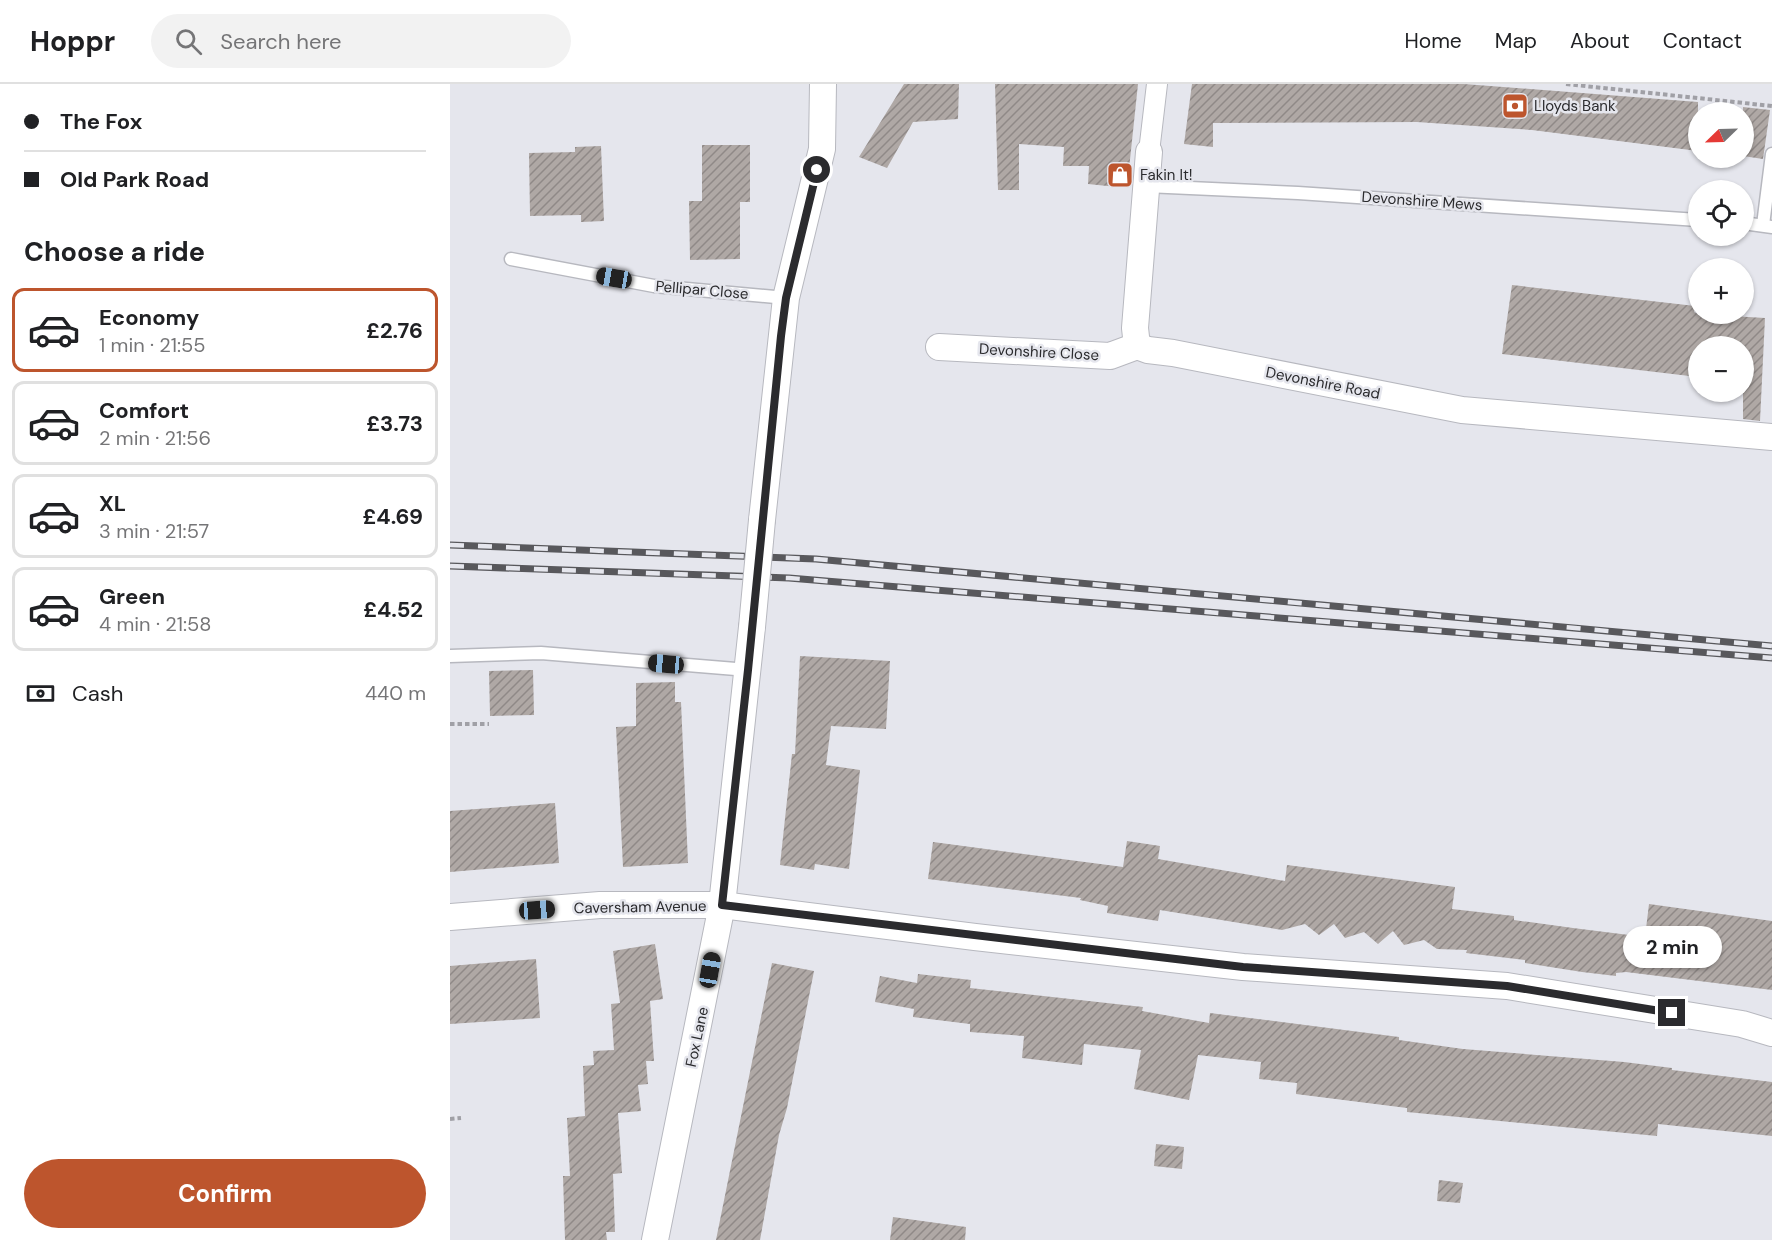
<!DOCTYPE html>
<meta charset="utf-8">
<style>
:root{--surface:#fff;--page:#f2f2f2;--text:#202124;--muted:#757577;--line:#e0e0e0;--accent:#bd552d}
body{margin:0;font-family:"DM Sans",sans-serif;background:var(--page);color:var(--text);height:100vh;display:flex;flex-direction:column;font-size:22px;white-space:nowrap}
*{box-sizing:border-box;margin:0}
p{font-size:20px;color:var(--muted)}
.icon{flex:none;width:33px;height:33px;fill:none;stroke:currentColor;stroke-width:2;stroke-linecap:round;stroke-linejoin:round}
.map{position:relative;flex:1;overflow:hidden}
.details{display:flex;flex-direction:column;background:var(--surface);width:450px}
.details>*{flex:none}
.hud{display:grid;align-content:center;height:132px;padding:0 24px;background:var(--surface)}
.needle{width:39px;rotate:247deg}
.fabs{position:absolute;left:1238px;top:18px;display:grid;gap:12px}
.fabs a{display:grid;place-items:center;width:66px;height:66px;border-radius:50%;background:var(--surface);box-shadow:0 2px 4px #0004;font-size:30px}
.end{position:absolute;width:27px;height:27px;margin:-14px;border:8px solid #2b2b2e;background:#fff;box-shadow:0 0 0 3px #fff}
.from{border-radius:50%}
.bubble{position:absolute;height:42px;border-radius:21px;background:var(--surface);box-shadow:0 2px 4px #0004;font-size:20px;font-weight:700;line-height:42px;text-align:center}
.car{position:absolute;width:18px;height:36px;margin:-18px -9px;border-radius:8px;box-shadow:0 0 4px 2px #0007;background:linear-gradient(#222 24%,#8ab4d8 0 40%,#222 0 76%,#8ab4d8 0 86%,#222 0)}
.hud b{display:flex;align-items:center;gap:21px;height:57px;font-size:22px}
.hud b+b{border-top:2px solid var(--line)}
.hud i{width:15px;height:15px;background:var(--text)}
ul{padding:0;list-style:none}
li{display:flex;align-items:center;gap:18px;height:84px;margin:0 12px 9px;padding:0 12px;border:3px solid var(--line);border-radius:12px}
li div{flex:1}
li b{display:block;font-size:22px}
li em{font-style:normal;font-weight:700}
li.selected{border-color:var(--accent)}
li>.icon{width:54px;height:54px;stroke-width:1.5}
h2{padding:0 24px;font-size:27px;line-height:72px}
.pay{display:flex;align-items:center;gap:15px;height:66px;padding:0 24px;font-size:22px}
.pay p{margin-inline-start:auto}
.primary-button{display:flex;gap:12px;margin-top:auto;padding:12px 24px}
.primary-button a{flex:1;height:69px;border-radius:36px;background:var(--accent);color:#fff;font-size:24px;font-weight:700;line-height:69px;text-align:center}
header{display:flex;align-items:center;gap:36px;box-sizing:border-box;height:84px;padding:0 30px;background:var(--surface);border-bottom:2px solid var(--line)}
header strong{font-size:28px}
nav{display:flex;gap:33px;margin-inline-start:auto;font-size:21px}
.search{width:420px;height:54px;background:var(--page);display:flex;align-items:center;gap:15px;box-sizing:border-box;padding:0 21px;border-radius:33px;color:var(--muted);font-size:22px}
main{display:flex;flex:1;min-height:0}
.map>svg:first-child{display:block}
.building{fill:url(#building-hatch)}
.lines{fill:none;stroke-linecap:round;stroke-linejoin:round}
.service-casing{stroke:#b7b8bf;stroke-width:15}
.pedestrian-casing{stroke:#b7b8bf;stroke-width:22}
.minor-casing{stroke:#b7b8bf;stroke-width:28}
.path{stroke:#a0a0a6;stroke-width:4;stroke-dasharray:4.5 3;stroke-linecap:butt}
.service{stroke:#fff;stroke-width:12}
.pedestrian{stroke:#fff;stroke-width:20}
.minor{stroke:#fff;stroke-width:26}
.rail-casing{stroke:#58585c;stroke-width:7}
.rail{stroke:#e5e6ed;stroke-width:4.5;stroke-dasharray:14;stroke-linecap:butt}
.minor-bridge-casing{stroke:#b7b8bf;stroke-width:28;stroke-linecap:butt}
.minor-bridge{stroke:#fff;stroke-width:26}
.route{stroke:#2b2b2e;stroke-width:8}
.labels{text-anchor:middle;dominant-baseline:central;stroke-width:5;stroke-linejoin:round;paint-order:stroke}
.poi-label{font-size:15px;fill:#2b2b2e;stroke:#e5e6ed;text-anchor:start}
.street-label{font-size:15px;fill:#2b2b2e;stroke:#e5e6ed}
</style>
<header>
<strong>Hoppr</strong>
<div class="search"><svg class="icon" aria-label="search" viewBox="0 0 24 24"><circle cx="10" cy="10" r="6"/><path d="M15 15l6 6"/></svg>Search here</div>
<nav><a>Home</a><a>Map</a><a>About</a><a>Contact</a></nav>
</header>
<main>
<section class="details">
<div class="hud">
<b><i class="from"></i>The Fox</b>
<b><i></i>Old Park Road</b>
</div>
<h2>Choose a ride</h2>
<ul>
<li class="selected"><svg class="icon" aria-label="car" viewBox="0 0 24 24"><path d="M5 17H2v-5l4-1 3-4h7l3 4 3 1v5h-3M9 17h6M6 11h13"/><circle cx="7" cy="17" r="2"/><circle cx="17" cy="17" r="2"/></svg><div><b>Economy</b><p>1 min · 21:55</p></div><em>£2.76</em></li>
<li><svg class="icon" aria-label="car" viewBox="0 0 24 24"><path d="M5 17H2v-5l4-1 3-4h7l3 4 3 1v5h-3M9 17h6M6 11h13"/><circle cx="7" cy="17" r="2"/><circle cx="17" cy="17" r="2"/></svg><div><b>Comfort</b><p>2 min · 21:56</p></div><em>£3.73</em></li>
<li><svg class="icon" aria-label="car" viewBox="0 0 24 24"><path d="M5 17H2v-5l4-1 3-4h7l3 4 3 1v5h-3M9 17h6M6 11h13"/><circle cx="7" cy="17" r="2"/><circle cx="17" cy="17" r="2"/></svg><div><b>XL</b><p>3 min · 21:57</p></div><em>£4.69</em></li>
<li><svg class="icon" aria-label="car" viewBox="0 0 24 24"><path d="M5 17H2v-5l4-1 3-4h7l3 4 3 1v5h-3M9 17h6M6 11h13"/><circle cx="7" cy="17" r="2"/><circle cx="17" cy="17" r="2"/></svg><div><b>Green</b><p>4 min · 21:58</p></div><em>£4.52</em></li>
</ul>
<div class="pay"><svg class="icon" aria-label="cash" viewBox="0 0 24 24"><path d="M3 7h18v10H3z"/><circle cx="12" cy="12" r="2"/></svg>Cash<p>440 m</p></div>
<div class="primary-button"><a>Confirm</a></div>
</section>
<div class="map">
<svg width="1322" height="1156" viewBox="0 0 1322 1156">
<defs>
<pattern id="building-hatch" width="6" height="6" patternUnits="userSpaceOnUse" patternTransform="scale(1.5)"><rect width="6" height="6" fill="#afa8a5"/><path d="M-1 1l2-2M0 6l6-6M5 7l2-2" fill="none" stroke="#8f8987"/></pattern>
</defs>
<rect width="100%" height="100%" fill="#e5e6ed"/>
<g class="building">
<path d="M 454,0 L 509,0 L 508,35 L 463,38 L 437,84 L 409,73 Z"/>
<path d="M 545,0 L 688,0 L 677,104 L 638,100 L 639,82 L 613,82 L 614,63 L 569,60 L 569,106 L 548,106 Z"/>
<path d="M 742,0 L 1014,0 L 1248,18 L 1248,67 L 1082,46 L 967,38 L 763,39 L 763,63 L 734,60 Z"/>
<path d="M 1293,23 L 1320,26 L 1313,75 L 1293,72 Z"/>
<path d="M 252,61 L 300,61 L 300,118 L 290,118 L 290,175 L 240,176 L 239,117 L 252,117 Z"/>
<path d="M 151,62 L 154,137 L 131,138 L 131,131 L 80,132 L 79,69 L 125,68 L 125,63 Z"/>
<path d="M 1062,201 L 1245,222 L 1244,228 L 1248,230 L 1315,234 L 1310,337 L 1293,335 L 1293,262 L 1248,262 L 1248,293 L 1052,270 Z"/>
<path d="M 350,572 L 440,577 L 436,645 L 381,642 L 376,681 L 410,686 L 399,785 L 365,780 L 364,786 L 330,781 L 342,670 L 345,670 Z"/>
<path d="M 83,586 L 84,631 L 40,632 L 39,587 Z"/>
<path d="M 225,598 L 225,618 L 231,618 L 238,779 L 173,783 L 166,643 L 186,642 L 186,599 Z"/>
<path d="M 105,719 L 109,779 L 0,788 L 0,727 Z"/>
<path d="M 677,757 L 710,762 L 708,775 L 835,797 L 837,781 L 1005,803 L 1002,825 L 1064,832 L 1064,836 L 1123,844 L 1195,853 L 1199,820 L 1322,837 L 1322,906 L 1176,888 L 1166,889 L 1166,892 L 1132,888 L 1075,879 L 1075,876 L 1016,869 L 1017,866 L 987,865 L 974,856 L 954,861 L 943,847 L 928,860 L 914,848 L 895,854 L 884,840 L 869,851 L 855,840 L 832,846 L 710,826 L 708,837 L 657,829 L 658,822 L 630,816 L 631,814 L 478,795 L 483,758 L 673,783 Z"/>
<path d="M 205,860 L 213,915 L 200,917 L 204,977 L 196,977 L 198,1000 L 188,1001 L 191,1027 L 168,1029 L 172,1089 L 163,1090 L 165,1148 L 156,1148 L 157,1156 L 115,1156 L 113,1092 L 120,1092 L 117,1034 L 135,1032 L 133,982 L 144,981 L 143,967 L 164,966 L 161,920 L 170,919 L 163,867 Z"/>
<path d="M 86,875 L 90,934 L 0,940 L 0,882 Z"/>
<path d="M 322,879 L 364,887 L 337,1024 L 329,1051 L 310,1156 L 266,1156 Z"/>
<path d="M 468,890 L 521,896 L 520,904 L 693,923 L 692,927 L 759,939 L 760,929 L 949,953 L 949,956 L 1013,965 L 1174,978 L 1222,984 L 1222,986 L 1322,998 L 1322,1052 L 1208,1040 L 1207,1052 L 957,1028 L 957,1024 L 846,1010 L 847,999 L 809,995 L 811,978 L 748,971 L 739,1016 L 684,1005 L 691,966 L 634,960 L 632,981 L 572,974 L 574,952 L 520,948 L 520,940 L 463,933 L 464,925 L 425,918 L 430,892 L 467,899 Z"/>
<path d="M 706,1060 L 734,1063 L 732,1085 L 704,1082 Z"/>
<path d="M 989,1096 L 1013,1099 L 1010,1119 L 987,1117 Z"/>
<path d="M 443,1133 L 516,1143 L 515,1156 L 440,1156 Z"/>
</g>
<g class="lines">
<defs>
<g id="service">
<path d="M 696,102 L 848,109 L 1248,136"/>
<path d="M 1293,139 L 1322,143"/>
<path d="M 1313,141 L 1322,70"/>
<path d="M 61,175 L 204,202 L 336,214"/>
<path d="M 0,572 L 91,569 L 298,586"/>
</g>
<path id="pedestrian" d="M 699,68 L 707,0"/>
<g id="minor">
<path d="M 699,68 L 685,244 L 687,262 L 698,266 L 723,269 L 1012,326 L 1322,353"/>
<path d="M 489,263 L 660,272 L 687,262"/>
<path d="M 312,436 L 336,214 L 372,65 L 373,0"/>
<path d="M 0,833 L 150,821 L 272,821 L 525,853 L 793,883 L 1057,902 L 1292,940 L 1322,949"/>
<path d="M 205,1156 L 272,821 L 302,543"/>
</g>
</defs>
<use href="#service" class="service-casing"/>
<use href="#pedestrian" class="pedestrian-casing"/>
<use href="#minor" class="minor-casing"/>
<g class="path">
<path d="M 1116,0 L 1322,22"/>
<path d="M 0,640 L 39,640"/>
<path d="M 0,1035 L 11,1034"/>
</g>
<use href="#service" class="service"/>
<use href="#pedestrian" class="pedestrian"/>
<use href="#minor" class="minor"/>
<defs>
<g id="rail">
<path d="M 0,461 L 366,475 L 1322,562"/>
<path d="M 0,482 L 339,494 L 1322,574"/>
</g>
</defs>
<use href="#rail" class="rail-casing"/>
<use href="#rail" class="rail"/>
<defs>
<path id="minor-bridge" d="M 302,543 L 312,436"/>
</defs>
<use href="#minor-bridge" class="minor-bridge-casing"/>
<use href="#minor-bridge" class="minor-bridge"/>
</g>
<g class="lines">
<path class="route" d="M 367,86 L 336,214 L 331,252 L 298,586 L 272,821 L 793,883 L 1057,902 L 1222,929"/>
</g>
<defs>
<symbol id="bank-square" viewBox="-11 -11 22 22"><rect x="-9" y="-9" width="18" height="18" rx="4" fill="#bd552d" stroke="#e5e6ed"/><path d="M-6-4H6V4H-6ZM0-2.3a2.3 2.3 0 1 0 0 4.6a2.3 2.3 0 1 0 0-4.6Z" fill="#fff"/></symbol>
<symbol id="shop-square" viewBox="-11 -11 22 22"><rect x="-9" y="-9" width="18" height="18" rx="4" fill="#bd552d" stroke="#e5e6ed"/><path d="M-5-2.5h2.3a2.7 3.5 0 0 1 5.4 0H5L5.5 6h-11ZM-1.5-2.5h3a1.5 2.3 0 0 0-3 0Z" fill="#fff"/></symbol>
</defs>
<g fill-rule="evenodd">
<use href="#bank-square" x="1050" y="7" width="30" height="30"/>
<use href="#shop-square" x="655" y="76" width="30" height="30"/>
</g>
<g class="labels">
<g class="poi-label">
<text x="1084" y="22">Lloyds Bank</text>
<text x="690" y="91">Fakin It!</text>
</g>
<g class="street-label">
<text transform="translate(972 117) rotate(4)">Devonshire Mews</text>
<text transform="translate(252 206) rotate(5)">Pellipar Close</text>
<text transform="translate(589 268) rotate(3)">Devonshire Close</text>
<text transform="translate(873 299) rotate(11)">Devonshire Road</text>
<text transform="translate(190 823) rotate(-1)">Caversham Avenue</text>
<text transform="translate(247 953) rotate(-78)">Fox Lane</text>
</g>
</g>
</svg>
<div class="fabs">
<a><svg class="needle" viewBox="-14 -14 28 28"><path d="M0-13l5 13h-10z" fill="#e53935"/><path d="M0 13l5-13h-10z" fill="#757577"/></svg></a>
<a><svg class="icon" aria-label="locate" viewBox="0 0 24 24"><circle cx="12" cy="12" r="6"/><path d="M12 2v4M12 18v4M2 12h4M18 12h4"/></svg></a>
<a>+</a>
<a>−</a>
</div>
<i class="end from" style="left:367px;top:86px"></i>
<i class="end" style="left:1222px;top:929px"></i>
<div class="bubble" style="left:1173px;top:842px;width:99px">2 min</div>
<i class="car" style="left:164px;top:194px;rotate:280deg"></i>
<i class="car" style="left:216px;top:580px;rotate:275deg"></i>
<i class="car" style="left:87px;top:826px;rotate:86deg"></i>
<i class="car" style="left:260px;top:886px;rotate:10deg"></i>
</div>
</main>
